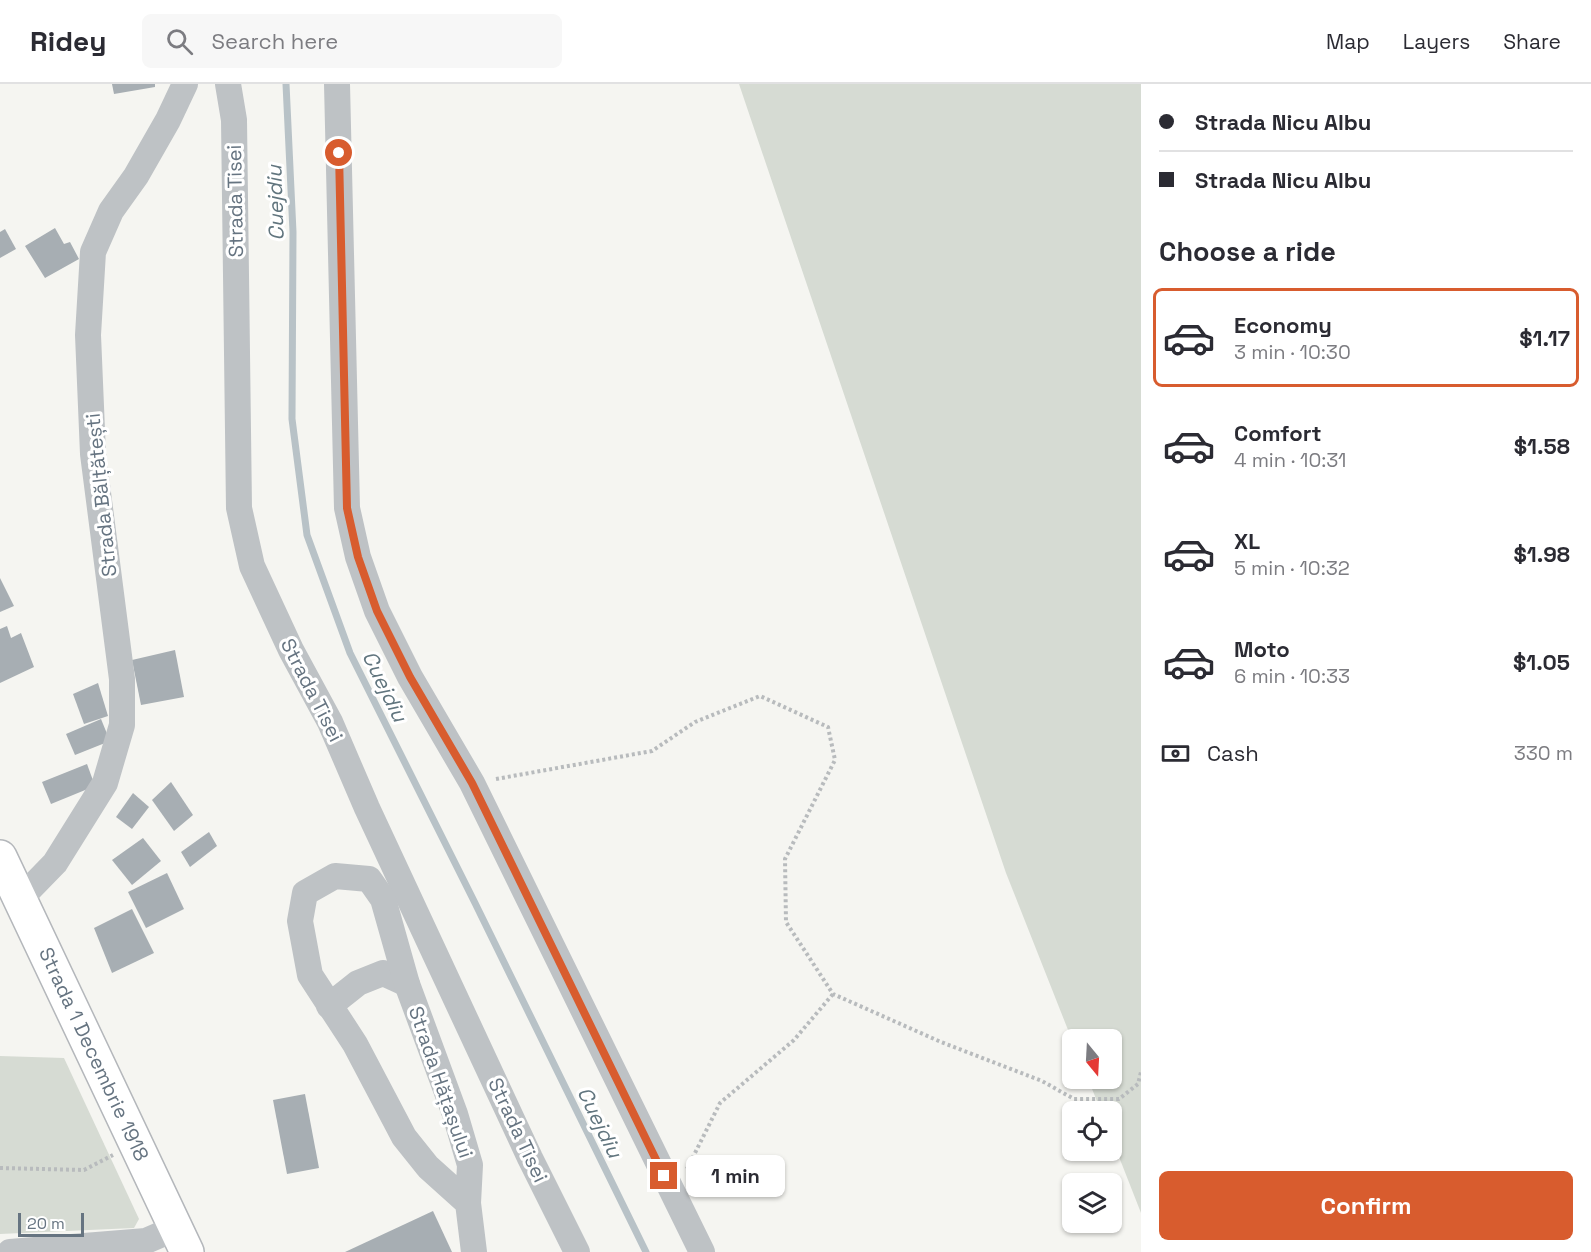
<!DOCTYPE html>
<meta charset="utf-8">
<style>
:root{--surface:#fff;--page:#f7f7f7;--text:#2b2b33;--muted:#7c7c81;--line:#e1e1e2;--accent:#d85c2e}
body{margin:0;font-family:"Space Grotesk",sans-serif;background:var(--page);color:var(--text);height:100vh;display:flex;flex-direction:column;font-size:22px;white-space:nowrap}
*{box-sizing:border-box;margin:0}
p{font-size:20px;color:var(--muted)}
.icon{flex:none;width:33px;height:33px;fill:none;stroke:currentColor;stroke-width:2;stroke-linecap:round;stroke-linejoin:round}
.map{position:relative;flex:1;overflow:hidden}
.drawer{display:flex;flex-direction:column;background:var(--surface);width:450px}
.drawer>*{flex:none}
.hud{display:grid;align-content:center;height:132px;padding:0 18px;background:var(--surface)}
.needle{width:39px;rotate:162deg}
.fabs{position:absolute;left:1062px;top:945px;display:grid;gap:12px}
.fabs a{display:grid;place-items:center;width:60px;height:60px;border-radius:9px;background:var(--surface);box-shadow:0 2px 4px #0004;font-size:30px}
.scale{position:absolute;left:18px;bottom:15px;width:66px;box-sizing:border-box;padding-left:6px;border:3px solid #667481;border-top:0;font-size:16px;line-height:21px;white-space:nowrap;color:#667481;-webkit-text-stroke:4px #fff;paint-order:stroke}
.end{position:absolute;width:27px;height:27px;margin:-14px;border:8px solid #d85c2e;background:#fff;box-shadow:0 0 0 3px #fff}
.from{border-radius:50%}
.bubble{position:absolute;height:42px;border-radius:9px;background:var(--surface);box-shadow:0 2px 4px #0004;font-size:20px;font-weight:700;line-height:42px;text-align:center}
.hud b{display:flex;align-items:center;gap:21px;height:57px;font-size:22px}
.hud b+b{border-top:2px solid var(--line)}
.hud i{width:15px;height:15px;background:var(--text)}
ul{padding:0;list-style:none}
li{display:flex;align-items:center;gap:18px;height:99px;margin:0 12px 9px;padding:0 6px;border:3px solid transparent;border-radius:9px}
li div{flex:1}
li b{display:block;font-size:22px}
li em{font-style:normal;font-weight:700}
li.selected{border-color:var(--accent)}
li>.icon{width:54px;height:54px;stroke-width:1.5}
h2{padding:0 18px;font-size:27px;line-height:72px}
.pay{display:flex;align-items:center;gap:15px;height:66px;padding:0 18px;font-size:22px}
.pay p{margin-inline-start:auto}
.action{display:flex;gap:12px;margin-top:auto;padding:12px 18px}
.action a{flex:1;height:69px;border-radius:9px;background:var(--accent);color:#fff;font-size:24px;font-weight:700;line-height:69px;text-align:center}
header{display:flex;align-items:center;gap:36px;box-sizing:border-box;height:84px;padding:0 30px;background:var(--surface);border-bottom:2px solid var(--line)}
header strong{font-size:28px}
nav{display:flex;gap:33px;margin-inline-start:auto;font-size:21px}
.search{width:420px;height:54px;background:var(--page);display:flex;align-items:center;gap:15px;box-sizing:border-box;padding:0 21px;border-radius:9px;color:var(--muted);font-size:22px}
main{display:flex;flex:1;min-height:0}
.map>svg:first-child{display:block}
.green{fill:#d6dbd3}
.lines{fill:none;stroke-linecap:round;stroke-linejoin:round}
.stream{stroke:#b8c2c7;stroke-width:7}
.building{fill:#a7aeb3}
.primary-casing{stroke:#b4b7bb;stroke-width:36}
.path{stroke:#b8bbbd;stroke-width:4;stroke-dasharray:3 3;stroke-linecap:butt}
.street{stroke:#bec2c5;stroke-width:26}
.primary{stroke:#fff;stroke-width:33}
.route{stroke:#d85c2e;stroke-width:8}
.labels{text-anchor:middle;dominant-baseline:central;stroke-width:6;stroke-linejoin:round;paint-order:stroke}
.street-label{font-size:20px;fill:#667481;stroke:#fff}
.water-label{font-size:21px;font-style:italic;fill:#61757e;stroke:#fff}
</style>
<header>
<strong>Ridey</strong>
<div class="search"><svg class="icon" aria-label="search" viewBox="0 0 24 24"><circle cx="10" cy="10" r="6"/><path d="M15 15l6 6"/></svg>Search here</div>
<nav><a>Map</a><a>Layers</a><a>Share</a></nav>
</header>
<main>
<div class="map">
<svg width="1141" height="1168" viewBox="0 0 1141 1168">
<rect width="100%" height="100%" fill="#f5f5f1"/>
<g class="green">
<path d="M 739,0 L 1141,0 L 1141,1129 L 1112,1055 L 1112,1028 L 1101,1027 L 1088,995 L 1112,994 L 1112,956 L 1072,956 L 1006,789 Z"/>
<path d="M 0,972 L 64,974 L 139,1135 L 134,1144 L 0,1150 Z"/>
</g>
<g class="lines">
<path class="stream" d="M 286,0 L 293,148 L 292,335 L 307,451 L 350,569 L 475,819 L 646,1168"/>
</g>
<g class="building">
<path d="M 112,0 L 155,0 L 155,3 L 114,10 Z"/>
<path d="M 55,144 L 64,160 L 70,158 L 79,175 L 45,194 L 25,162 Z"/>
<path d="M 5,145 L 16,165 L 0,174 L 0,148 Z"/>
<path d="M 0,494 L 14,522 L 0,528 Z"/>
<path d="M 7,542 L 11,554 L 21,549 L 34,583 L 0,599 L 0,545 Z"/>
<path d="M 175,566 L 184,613 L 141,621 L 132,576 Z"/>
<path d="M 98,599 L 108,632 L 84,640 L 73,610 Z"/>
<path d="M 101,635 L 110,657 L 75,671 L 66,650 Z"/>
<path d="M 87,680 L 95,702 L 51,720 L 42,698 Z"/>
<path d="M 171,698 L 193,731 L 174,747 L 152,716 Z"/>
<path d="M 133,709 L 149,723 L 132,745 L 116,733 Z"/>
<path d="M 209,748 L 217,762 L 190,783 L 181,768 Z"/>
<path d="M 143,754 L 161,777 L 132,801 L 112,776 Z"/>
<path d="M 167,789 L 184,825 L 146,844 L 128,808 Z"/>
<path d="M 132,825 L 154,869 L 112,889 L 94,844 Z"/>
<path d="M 305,1010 L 319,1084 L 287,1090 L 273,1016 Z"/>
<path d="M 433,1127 L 452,1168 L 345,1168 Z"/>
</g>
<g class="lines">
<defs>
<path id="primary" d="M 0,773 L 187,1168"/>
</defs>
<use href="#primary" class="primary-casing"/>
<g class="path">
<path d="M 496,695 L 652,667 L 695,638 L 760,612 L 828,643 L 835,676 L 785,775 L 786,838 L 833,910 L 941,958 L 1042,997 L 1074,1015 L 1119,1015 L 1138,1000 L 1141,988"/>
<path d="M 0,1084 L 84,1086 L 113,1071"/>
<path d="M 687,1085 L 720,1019 L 794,956 L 833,910"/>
</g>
<g class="street">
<path d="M 228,0 L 234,36 L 239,424 L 252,482 L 291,566 L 330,638 L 367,724 L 530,1074 L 577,1168"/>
<path d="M 337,0 L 347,424 L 358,473 L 377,527 L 410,593 L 472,699 L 702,1168"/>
<path d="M 20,815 L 55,779 L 105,699 L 122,641 L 122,595 L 93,370 L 88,251 L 93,168 L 111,127 L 136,92 L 168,36 L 185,0"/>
<path d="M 329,922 L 358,899 L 383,889 L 407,900"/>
<path d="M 468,1119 L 428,1083 L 404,1053 L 355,960 L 310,891 L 300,837 L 305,809 L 335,792 L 369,795 L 383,815 L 407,900 L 455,1030 L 470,1081 L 468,1119 L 474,1168"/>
<path d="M 10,1168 L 146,1157 L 176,1144"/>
</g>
<use href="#primary" class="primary"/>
</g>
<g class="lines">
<path class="route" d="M 339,69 L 347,424 L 358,473 L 377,527 L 410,593 L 472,699 L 664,1092"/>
</g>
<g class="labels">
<g class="street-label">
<text transform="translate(235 117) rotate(-91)">Strada Tisei</text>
<text transform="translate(101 411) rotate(-96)">Strada Bălțătești</text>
<text transform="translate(312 606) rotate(63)">Strada Tisei</text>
<text transform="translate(94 970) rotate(65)">Strada 1 Decembrie 1918</text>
<text transform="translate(441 998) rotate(71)">Strada Hățașului</text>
<text transform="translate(518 1046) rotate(65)">Strada Tisei</text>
</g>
<g class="water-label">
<text transform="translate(275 119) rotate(-92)">Cuejdiu</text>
<text transform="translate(385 602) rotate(64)">Cuejdiu</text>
<text transform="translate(600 1038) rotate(64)">Cuejdiu</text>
</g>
</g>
</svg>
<div class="fabs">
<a><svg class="needle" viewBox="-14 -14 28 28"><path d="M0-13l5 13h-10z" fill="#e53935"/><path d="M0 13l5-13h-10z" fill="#7c7c81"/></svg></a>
<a><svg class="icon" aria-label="locate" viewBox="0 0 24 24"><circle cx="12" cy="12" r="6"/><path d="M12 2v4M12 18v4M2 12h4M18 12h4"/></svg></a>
<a><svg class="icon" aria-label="layers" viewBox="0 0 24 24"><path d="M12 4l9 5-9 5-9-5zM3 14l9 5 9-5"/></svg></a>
</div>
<div class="scale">20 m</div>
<i class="end from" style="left:339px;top:69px"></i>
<i class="end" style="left:664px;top:1092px"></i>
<div class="bubble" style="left:686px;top:1071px;width:99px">1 min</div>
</div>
<section class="drawer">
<div class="hud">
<b><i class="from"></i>Strada Nicu Albu</b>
<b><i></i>Strada Nicu Albu</b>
</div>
<h2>Choose a ride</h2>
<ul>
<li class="selected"><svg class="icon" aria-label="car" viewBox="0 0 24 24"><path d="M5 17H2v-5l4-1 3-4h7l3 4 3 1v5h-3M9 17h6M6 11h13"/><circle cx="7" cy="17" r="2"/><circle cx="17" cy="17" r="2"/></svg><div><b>Economy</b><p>3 min · 10:30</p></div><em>$1.17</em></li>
<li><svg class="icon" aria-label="car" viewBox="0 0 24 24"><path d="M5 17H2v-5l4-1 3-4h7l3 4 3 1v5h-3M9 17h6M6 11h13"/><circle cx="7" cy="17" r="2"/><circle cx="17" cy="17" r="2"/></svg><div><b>Comfort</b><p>4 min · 10:31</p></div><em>$1.58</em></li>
<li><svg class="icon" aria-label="car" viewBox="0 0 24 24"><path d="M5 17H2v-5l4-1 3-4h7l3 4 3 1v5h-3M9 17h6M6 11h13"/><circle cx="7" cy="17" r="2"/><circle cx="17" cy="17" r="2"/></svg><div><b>XL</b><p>5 min · 10:32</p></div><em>$1.98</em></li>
<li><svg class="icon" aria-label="car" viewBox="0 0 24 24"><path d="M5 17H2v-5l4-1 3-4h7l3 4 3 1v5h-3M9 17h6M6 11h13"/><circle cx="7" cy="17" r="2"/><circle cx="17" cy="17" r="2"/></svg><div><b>Moto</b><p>6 min · 10:33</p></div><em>$1.05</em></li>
</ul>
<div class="pay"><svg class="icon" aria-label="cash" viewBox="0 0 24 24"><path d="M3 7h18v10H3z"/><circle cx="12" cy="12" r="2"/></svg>Cash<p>330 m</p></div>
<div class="action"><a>Confirm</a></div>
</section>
</main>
